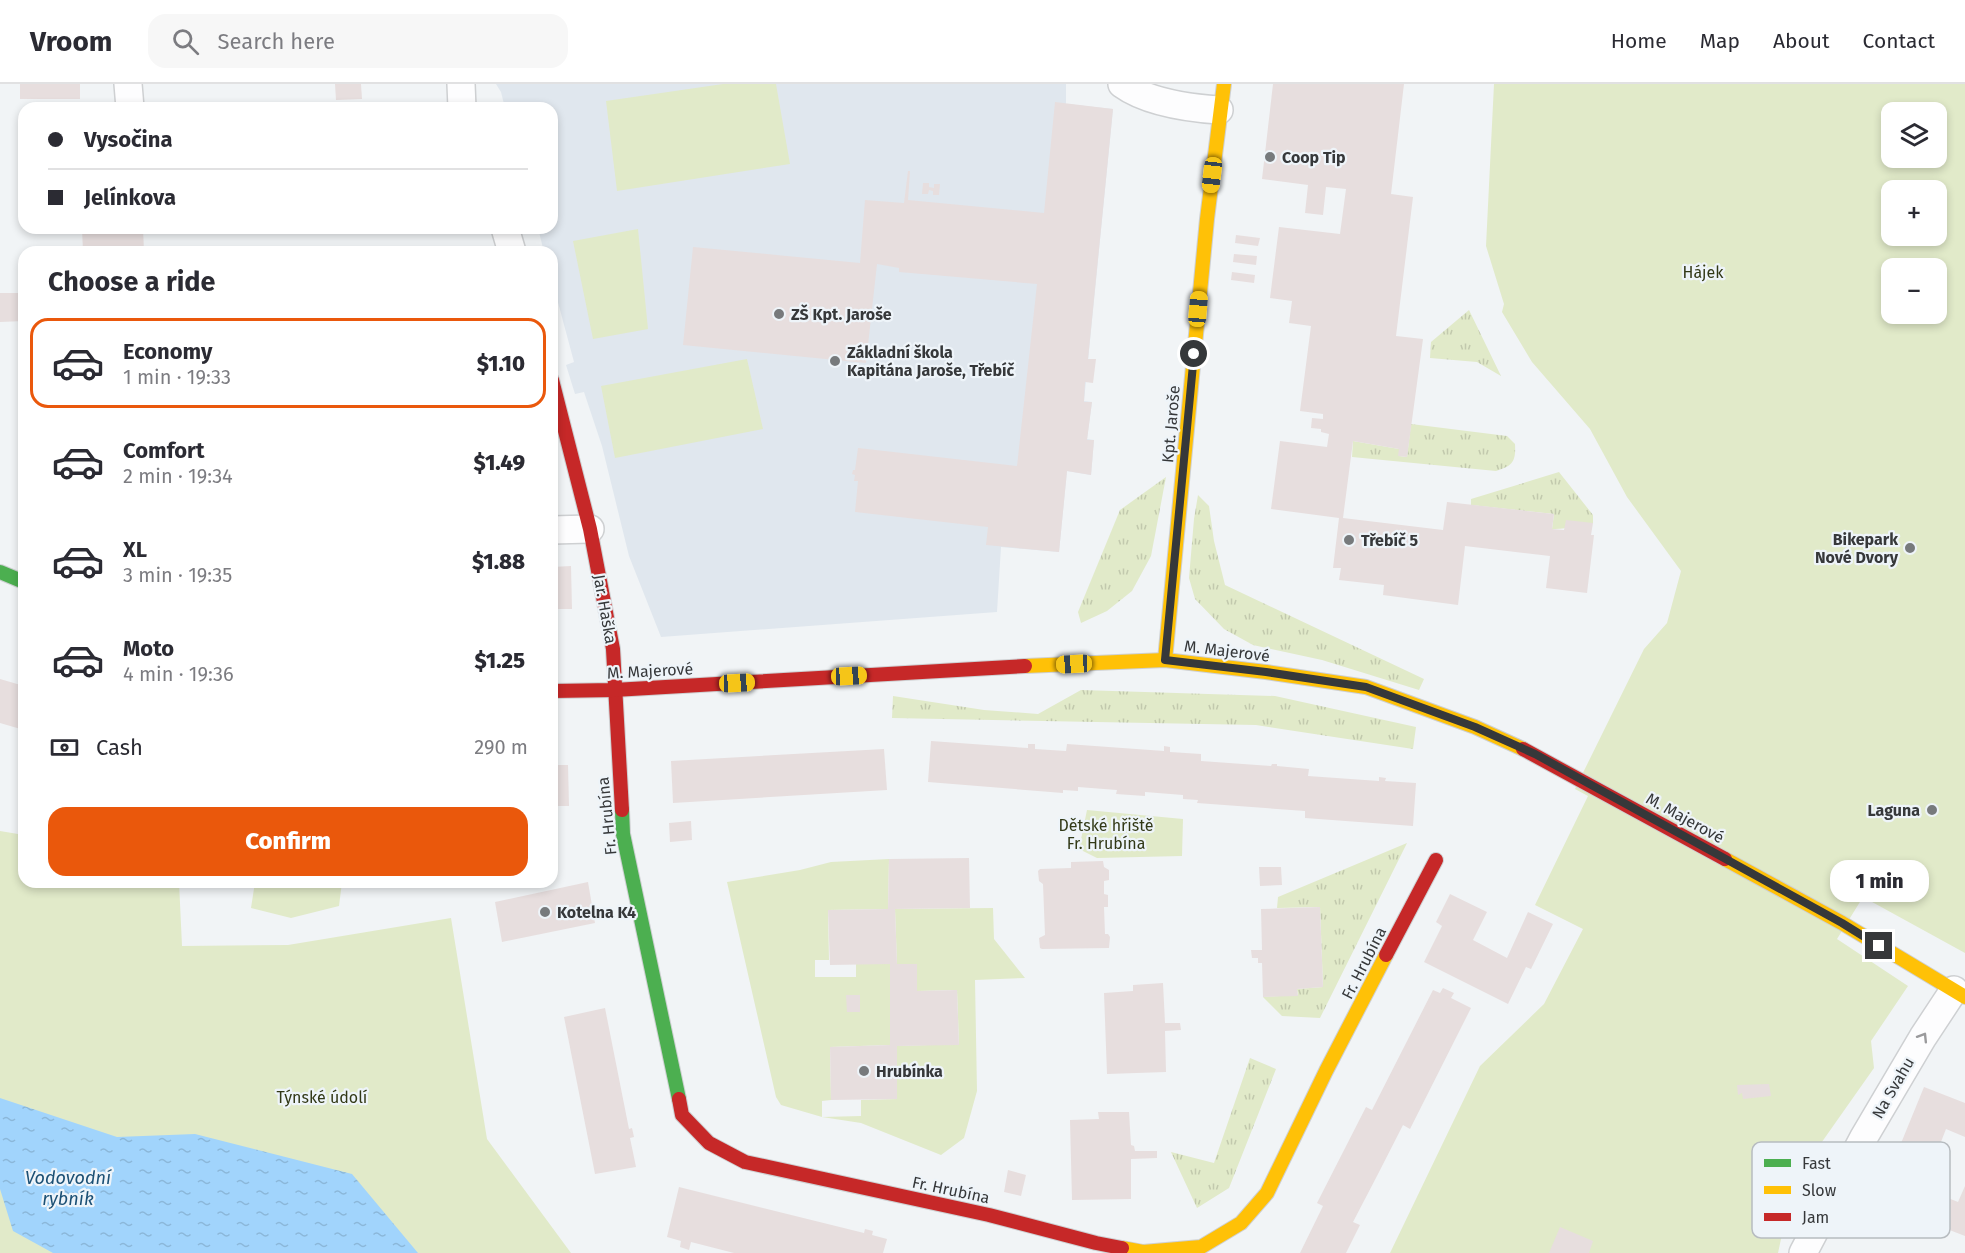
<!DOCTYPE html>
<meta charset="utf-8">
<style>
:root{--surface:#fff;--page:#f7f7f7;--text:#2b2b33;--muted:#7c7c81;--line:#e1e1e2;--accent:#ea580c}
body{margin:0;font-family:"Fira Sans",sans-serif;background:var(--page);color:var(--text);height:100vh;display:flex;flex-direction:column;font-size:22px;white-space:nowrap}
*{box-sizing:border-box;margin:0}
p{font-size:20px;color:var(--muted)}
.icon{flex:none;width:33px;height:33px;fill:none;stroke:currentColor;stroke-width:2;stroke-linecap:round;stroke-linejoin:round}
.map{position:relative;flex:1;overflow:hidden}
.drawer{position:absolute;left:18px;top:162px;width:540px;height:642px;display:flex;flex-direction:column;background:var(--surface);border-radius:18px;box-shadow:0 3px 9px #0003}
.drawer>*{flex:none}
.guide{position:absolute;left:18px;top:18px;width:540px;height:132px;border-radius:18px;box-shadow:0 3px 9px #0003;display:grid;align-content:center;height:132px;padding:0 30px;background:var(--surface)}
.fabs{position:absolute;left:1881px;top:18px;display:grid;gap:12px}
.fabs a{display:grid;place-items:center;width:66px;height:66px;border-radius:12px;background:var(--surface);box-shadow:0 3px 9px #0003;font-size:30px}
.end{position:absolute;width:27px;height:27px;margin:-14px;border:8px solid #36383a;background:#fff;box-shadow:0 0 0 3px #fff}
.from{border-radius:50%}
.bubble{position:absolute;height:42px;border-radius:18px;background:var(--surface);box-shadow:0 3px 9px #0003;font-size:20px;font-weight:800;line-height:42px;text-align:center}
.car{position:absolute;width:18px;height:36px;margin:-18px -9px;border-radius:8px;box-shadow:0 0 4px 2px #0007;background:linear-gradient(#f5c518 24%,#345 0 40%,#f5c518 0 76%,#345 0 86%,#f5c518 0)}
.guide b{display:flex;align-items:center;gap:21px;height:57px;font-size:22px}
.guide b+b{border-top:2px solid var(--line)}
.guide i{width:15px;height:15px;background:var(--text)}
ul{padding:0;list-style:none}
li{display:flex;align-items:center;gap:18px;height:90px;margin:0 12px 9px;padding:0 18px;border:3px solid transparent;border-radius:18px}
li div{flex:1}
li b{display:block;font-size:22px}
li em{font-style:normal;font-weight:800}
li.active{border-color:var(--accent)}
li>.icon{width:54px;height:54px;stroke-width:1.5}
h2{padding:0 30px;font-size:27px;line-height:72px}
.pay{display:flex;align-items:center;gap:15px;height:66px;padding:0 30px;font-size:22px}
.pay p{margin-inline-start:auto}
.action{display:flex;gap:12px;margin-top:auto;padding:12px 30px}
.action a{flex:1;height:69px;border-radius:18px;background:var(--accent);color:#fff;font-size:24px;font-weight:800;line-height:69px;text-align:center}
header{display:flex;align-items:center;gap:36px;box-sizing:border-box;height:84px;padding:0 30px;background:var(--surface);border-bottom:2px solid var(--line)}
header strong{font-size:28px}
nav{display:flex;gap:33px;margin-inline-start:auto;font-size:21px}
.search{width:420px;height:54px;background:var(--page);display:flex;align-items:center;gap:15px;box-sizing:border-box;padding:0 21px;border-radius:18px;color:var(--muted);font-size:22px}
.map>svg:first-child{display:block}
.built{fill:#e0e7ee}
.grass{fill:url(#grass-tufts)}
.park{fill:#e1eac9;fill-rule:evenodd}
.water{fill:url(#water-ripples)}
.building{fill:#e7dede}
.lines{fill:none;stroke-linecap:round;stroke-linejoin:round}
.street-casing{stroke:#ced0d2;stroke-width:30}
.fast-casing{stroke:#ced0d2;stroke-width:16}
.slow-casing{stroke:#ced0d2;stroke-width:16}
.jam-casing{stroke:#ced0d2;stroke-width:16}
.street{stroke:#fdfdfe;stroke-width:27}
.fast{stroke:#4caf50;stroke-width:14}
.slow{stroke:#ffc107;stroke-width:14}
.jam{stroke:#c62828;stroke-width:14}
.oneway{stroke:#9a9a9c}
.route{stroke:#36383a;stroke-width:8}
.poi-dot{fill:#777a7c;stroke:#eef4f9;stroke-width:2}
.labels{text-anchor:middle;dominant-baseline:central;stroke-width:4.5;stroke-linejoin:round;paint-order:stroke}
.poi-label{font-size:16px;font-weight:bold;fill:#36383a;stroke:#eef4f9;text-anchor:start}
.park-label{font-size:16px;fill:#313815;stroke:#eef4f9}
.street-label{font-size:16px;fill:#36383a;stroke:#eef4f9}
.water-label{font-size:18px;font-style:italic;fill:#1b5075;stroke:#eef4f9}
.key{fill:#eef4f9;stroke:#b7bcc0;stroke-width:1.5}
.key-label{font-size:16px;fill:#36383a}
</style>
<header>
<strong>Vroom</strong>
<div class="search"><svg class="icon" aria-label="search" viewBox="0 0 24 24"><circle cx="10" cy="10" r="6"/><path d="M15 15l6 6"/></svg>Search here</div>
<nav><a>Home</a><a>Map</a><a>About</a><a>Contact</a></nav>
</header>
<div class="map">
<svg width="1965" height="1169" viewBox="0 0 1965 1169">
<defs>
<pattern id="grass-tufts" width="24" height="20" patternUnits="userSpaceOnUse" patternTransform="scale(1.5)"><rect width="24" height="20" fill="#e1eac9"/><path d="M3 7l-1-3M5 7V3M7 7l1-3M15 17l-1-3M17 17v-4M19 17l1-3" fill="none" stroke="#c2c9ad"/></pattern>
<pattern id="water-ripples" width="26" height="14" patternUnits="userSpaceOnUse" patternTransform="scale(1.5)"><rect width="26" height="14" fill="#a1d4fc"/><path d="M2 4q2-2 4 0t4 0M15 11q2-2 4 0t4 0" fill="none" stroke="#8bb7d9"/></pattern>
</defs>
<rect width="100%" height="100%" fill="#f1f4f6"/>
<path class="built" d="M 496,0 L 1066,0 L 1066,20 L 1113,25 L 1084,317 L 1092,318 L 1087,355 L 1094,356 L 1091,391 L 1067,387 L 1059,468 L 1001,463 L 997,528 L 661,553 L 629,472 L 602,362 L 584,308 L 575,310 L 566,281 L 574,278 L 552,196 L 552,168 L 544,168 L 538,144 L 552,144 L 552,24 L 505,24 L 501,8 Z"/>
<g class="grass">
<path d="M 1469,226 L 1501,292 L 1477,278 L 1430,274 L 1431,258 Z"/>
<path d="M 1411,340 L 1507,352 L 1515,360 C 1516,377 1513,382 1496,387 L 1352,373 L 1353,357 L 1399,365 L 1399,372 L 1407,373 Z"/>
<path d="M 1559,388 L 1593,431 L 1593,439 C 1578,439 1567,446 1552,445 L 1554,430 L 1471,421 L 1471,415 Z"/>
<path d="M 1166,393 L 1151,472 L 1132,507 L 1107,527 L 1081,539 L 1078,528 L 1120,426 Z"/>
<path d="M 1198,411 L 1209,422 L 1214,457 L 1225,501 L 1424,595 L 1419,606 L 1322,576 L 1253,561 L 1224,545 L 1195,515 L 1189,494 L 1194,435 Z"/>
<path d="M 1081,606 L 1275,612 L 1416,643 L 1413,665 L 1256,641 L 892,634 L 893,612 L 984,626 L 1038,630 Z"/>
<path d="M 1407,759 L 1320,934 L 1282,932 L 1263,913 L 1298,911 L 1297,905 L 1323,903 L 1320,823 L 1277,824 L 1278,813 Z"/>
<path d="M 1250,974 L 1276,985 L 1229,1104 L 1197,1124 L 1171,1068 L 1214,1079 Z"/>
</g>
<g class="park">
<path d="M 723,0 L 776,0 L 790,80 L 617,107 L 606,17 Z"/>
<path d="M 1494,0 L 1965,0 L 1965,869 L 1863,813 L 1837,855 L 1908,902 L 1871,957 L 1874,984 L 1793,1099 L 1778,1169 L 1390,1169 L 1480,982 L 1544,920 L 1583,845 L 1535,821 L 1588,712 L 1575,705 L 1644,565 L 1667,539 L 1681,487 L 1627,413 L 1590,345 L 1532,278 L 1502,228 L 1504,220 L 1486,162 ZM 1892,28 L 1936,28 L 1936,74 L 1892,74 ZM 1892,106 L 1936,106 L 1936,152 L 1892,152 ZM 1892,184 L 1936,184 L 1936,230 L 1892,230 Z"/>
<path d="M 638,145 L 648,245 L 593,255 L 573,157 Z"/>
<path d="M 747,275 L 763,345 L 615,374 L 601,302 Z"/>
<path d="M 1087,726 L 1183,735 L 1182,772 L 1097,774 L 1079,765 Z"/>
<path d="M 0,747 L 24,751 L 24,798 L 179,798 L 182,862 L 288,861 L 451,834 L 487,1055 L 571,1169 L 0,1169 Z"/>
<path d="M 889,775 L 888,825 L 828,826 L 829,876 L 815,876 L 815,893 L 856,893 L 856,880 L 890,880 L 890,961 L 830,963 L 831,1016 L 822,1017 L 822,1033 L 861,1032 L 861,1016 L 897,1015 L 897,962 L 959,960 L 957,906 L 917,907 L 917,880 L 897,880 L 895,825 L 993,824 L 994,855 L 1025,894 L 975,896 L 977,1007 L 964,1054 L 941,1071 L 861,1039 L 822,1033 L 781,1021 L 776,1013 L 727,798 L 800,786 L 831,778 Z"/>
<path d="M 255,798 L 342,798 L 339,822 L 291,834 L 251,824 Z"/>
</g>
<path class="water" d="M 0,1014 L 117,1053 L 195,1050 L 352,1090 L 418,1169 L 53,1169 L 13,1147 L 0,1105 Z"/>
<g class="building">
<rect x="20" y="0" width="60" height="15"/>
<path d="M 335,0 L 361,0 L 362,15 L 336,16 Z"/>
<path d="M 1273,0 L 1404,0 L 1391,110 L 1413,113 L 1396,252 L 1423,255 L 1407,373 L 1398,372 L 1399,365 L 1353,357 L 1343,434 L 1443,446 L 1447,418 L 1554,430 L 1552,445 L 1564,446 L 1566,436 L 1593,439 L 1591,451 L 1594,451 L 1587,509 L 1546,504 L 1550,472 L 1465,462 L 1458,521 L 1383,511 L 1384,501 L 1339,496 L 1341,484 L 1333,484 L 1339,434 L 1271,425 L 1280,357 L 1327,363 L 1329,350 L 1321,348 L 1321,345 L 1311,344 L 1312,334 L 1323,335 L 1323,330 L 1300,327 L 1311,242 L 1289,239 L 1292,217 L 1270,214 L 1279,143 L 1340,150 L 1346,105 L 1326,103 L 1323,131 L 1305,129 L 1308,101 L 1262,95 Z"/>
<path d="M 1055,18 L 1113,25 L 1088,275 L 1096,275 L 1093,299 L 1085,298 L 1084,318 L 1092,318 L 1087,356 L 1094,356 L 1091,391 L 1067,387 L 1059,468 L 986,461 L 988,443 L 855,428 L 858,397 L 854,397 L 855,391 L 852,390 L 853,386 L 855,386 L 858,364 L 1017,382 L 1037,200 L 899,188 L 899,184 L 877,180 L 866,279 L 683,261 L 693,163 L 860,179 L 865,116 L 904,119 L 908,87 L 910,87 L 908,116 L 1044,129 Z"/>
<path d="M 923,99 L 929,99 L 929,103 L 934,104 L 934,100 L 940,100 L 939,111 L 933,111 L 933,107 L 929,106 L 928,110 L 922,110 Z"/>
<path d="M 82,144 L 143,144 L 144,168 L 83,168 Z"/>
<path d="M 1236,151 L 1260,154 L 1258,162 L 1235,159 Z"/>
<path d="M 1234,170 L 1257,172 L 1256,181 L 1233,178 Z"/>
<path d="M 1232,188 L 1255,191 L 1254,199 L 1231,196 Z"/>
<path d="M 0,209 L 24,209 L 24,237 L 0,238 Z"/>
<path d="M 24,273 L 24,315 L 21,315 L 20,301 L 19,301 L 18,296 L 20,296 L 19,274 Z"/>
<path d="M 571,482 L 572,525 L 552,525 L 552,483 Z"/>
<path d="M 0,595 L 24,602 L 24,646 L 0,639 Z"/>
<path d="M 931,657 L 1028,664 L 1028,660 L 1035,660 L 1035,665 L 1066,667 L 1067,660 L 1164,667 L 1164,662 L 1170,663 L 1170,668 L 1201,670 L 1201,677 L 1271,682 L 1272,680 L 1277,680 L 1277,682 L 1309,685 L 1308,692 L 1379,697 L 1379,693 L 1386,694 L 1385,697 L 1416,699 L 1413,742 L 1305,734 L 1305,727 L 1197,719 L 1198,716 L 1183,715 L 1183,711 L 1145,708 L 1145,712 L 1116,710 L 1117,706 L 1078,703 L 1078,707 L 1063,706 L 1063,709 L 928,698 Z"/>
<path d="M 884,665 L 887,706 L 673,719 L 671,677 Z"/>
<path d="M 552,681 L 568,681 L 569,722 L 552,722 Z"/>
<path d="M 691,737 L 692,756 L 670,758 L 669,739 Z"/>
<path d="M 969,774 L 970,824 L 895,825 L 897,880 L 917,880 L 917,907 L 957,906 L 959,961 L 897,962 L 897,1015 L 831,1016 L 830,963 L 890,961 L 890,880 L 830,881 L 828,826 L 888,825 L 889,775 Z"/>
<path d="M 1103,777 L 1104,783 L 1109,786 L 1109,796 L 1104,797 L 1104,810 L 1108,811 L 1108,823 L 1104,823 L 1105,850 L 1108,850 L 1110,853 L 1109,864 L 1042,865 L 1040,864 L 1039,854 L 1045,851 L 1043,800 L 1039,797 L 1038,787 L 1040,785 L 1071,784 L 1071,778 Z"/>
<path d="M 1259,783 L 1281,783 L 1282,801 L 1260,802 Z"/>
<path d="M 588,798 L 595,839 L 502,858 L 495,818 Z"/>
<path d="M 1450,810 L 1487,828 L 1473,856 L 1507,874 L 1528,828 L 1553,840 L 1531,885 L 1526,883 L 1508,920 L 1424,878 L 1442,842 L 1436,838 Z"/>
<path d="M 1320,823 L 1323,903 L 1297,905 L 1298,912 L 1263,913 L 1262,879 L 1258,879 L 1258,874 L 1252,874 L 1251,866 L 1262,866 L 1261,825 Z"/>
<path d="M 1163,899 L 1165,939 L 1180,939 L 1181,946 L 1165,947 L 1166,988 L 1107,990 L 1104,909 L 1133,907 L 1133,901 Z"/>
<path d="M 1443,904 L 1454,909 L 1451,914 L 1471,924 L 1410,1045 L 1403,1041 L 1378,1090 L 1353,1138 L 1360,1141 L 1346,1169 L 1300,1169 L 1323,1122 L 1317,1119 L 1366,1023 L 1372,1026 L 1433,906 L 1440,909 Z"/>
<path d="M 846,911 L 860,911 L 860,928 L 847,928 Z"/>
<path d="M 605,924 L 629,1045 L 632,1044 L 634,1053 L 630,1054 L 636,1083 L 595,1090 L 564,933 Z"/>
<path d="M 1769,1000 L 1771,1012 L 1743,1015 L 1742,1009 L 1738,1011 L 1737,1001 Z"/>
<path d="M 1924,1003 L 1965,1019 L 1965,1053 L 1946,1045 L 1923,1104 L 1958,1118 L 1965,1102 L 1965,1152 L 1877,1118 Z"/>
<path d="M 1098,1028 L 1129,1028 L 1131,1061 L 1134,1062 L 1135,1067 L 1157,1067 L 1157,1074 L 1131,1075 L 1131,1115 L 1072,1116 L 1070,1036 L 1099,1035 Z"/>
<path d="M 1008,1086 L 1026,1091 L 1021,1112 L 1004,1108 Z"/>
<path d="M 679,1103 L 864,1149 L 865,1145 L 873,1147 L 872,1151 L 887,1155 L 883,1169 L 734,1169 L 691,1158 L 689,1166 L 680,1163 L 681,1157 L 667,1153 Z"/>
<path d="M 1560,1143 L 1593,1157 L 1589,1169 L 1549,1169 Z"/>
</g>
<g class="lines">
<defs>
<g id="street">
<path d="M 128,0 L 130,24"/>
<path d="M 461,0 L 462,24"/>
<path d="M 1122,0 C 1147,18 1189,24 1219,26"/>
<path d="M 505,144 L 512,168"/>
<path d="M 552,446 L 590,445"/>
<path d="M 1803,1169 L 1864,1053 L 1923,953 L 1954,906"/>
</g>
<g id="fast">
<path d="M 0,488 L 24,498"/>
<path d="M 622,726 L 623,750 L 679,1015"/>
</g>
<g id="slow">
<path d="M 1165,576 L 1207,135 L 1224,0"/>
<path d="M 1025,582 L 1165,576 L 1266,588 L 1366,603 L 1475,643 L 1523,665"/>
<path d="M 1725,775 L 1842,839 L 1965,913"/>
<path d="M 1122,1164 L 1143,1168 L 1201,1163 L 1241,1139 L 1267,1109 L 1326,987 L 1386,871"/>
</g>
<g id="jam">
<path d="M 552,296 L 590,445 L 613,565 L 622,726"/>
<path d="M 552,607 L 614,606 L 1025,582"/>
<path d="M 1523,665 L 1725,775"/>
<path d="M 1386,871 L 1436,776"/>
<path d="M 679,1015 L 682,1031 L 709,1059 L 745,1078 L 989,1131 L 1096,1159 L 1122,1164"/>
</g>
</defs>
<use href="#street" class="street-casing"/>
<use href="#fast" class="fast-casing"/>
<use href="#slow" class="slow-casing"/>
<use href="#jam" class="jam-casing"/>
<use href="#street" class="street"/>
<use href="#fast" class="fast"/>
<use href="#slow" class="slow"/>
<use href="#jam" class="jam"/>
</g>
<defs><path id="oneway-chevron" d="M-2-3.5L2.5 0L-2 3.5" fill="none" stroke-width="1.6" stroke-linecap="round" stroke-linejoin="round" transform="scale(1.5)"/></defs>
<use class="oneway" href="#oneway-chevron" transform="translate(1923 953) rotate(-58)"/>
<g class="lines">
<path class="route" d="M 1194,270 L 1165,576 L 1266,588 L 1366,603 L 1475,643 L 1535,670 L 1842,839 L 1879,862"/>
</g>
<g class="poi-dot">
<circle cx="1270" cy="73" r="6"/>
<circle cx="779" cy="230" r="6"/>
<circle cx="835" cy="277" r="6"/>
<circle cx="1349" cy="456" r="6"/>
<circle cx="1910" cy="464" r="6"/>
<circle cx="1932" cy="726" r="6"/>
<circle cx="545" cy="828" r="6"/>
<circle cx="864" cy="987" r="6"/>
</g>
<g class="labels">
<g class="poi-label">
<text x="1282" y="73">Coop Tip</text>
<text x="791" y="230">ZŠ Kpt. Jaroše</text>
<text x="847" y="268">Základní škola<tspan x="847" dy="18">Kapitána Jaroše, Třebíč</tspan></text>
<text x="1898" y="455" text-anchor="end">Bikepark<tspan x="1898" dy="18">Nové Dvory</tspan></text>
<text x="1361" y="456">Třebíč 5</text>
<text x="1920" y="726" text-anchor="end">Laguna</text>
<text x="557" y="828">Kotelna K4</text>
<text x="876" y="987">Hrubínka</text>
</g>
<g class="park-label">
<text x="1703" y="188">Hájek</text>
<text x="1106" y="741">Dětské hřiště<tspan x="1106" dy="18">Fr. Hrubína</tspan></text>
<text x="322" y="1013">Týnské údolí</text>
</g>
<g class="street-label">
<text transform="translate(1171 340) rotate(-85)">Kpt. Jaroše</text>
<text transform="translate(605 525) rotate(80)">Jar. Haška</text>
<text transform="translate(1227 567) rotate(7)">M. Majerové</text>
<text transform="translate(650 587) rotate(-3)">M. Majerové</text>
<text transform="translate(607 732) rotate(-96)">Fr. Hrubína</text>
<text transform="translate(1685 734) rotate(29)">M. Majerové</text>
<text transform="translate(1364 879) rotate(-63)">Fr. Hrubína</text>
<text transform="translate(1893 1004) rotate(-60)">Na Svahu</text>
<text transform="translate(951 1106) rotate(12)">Fr. Hrubína</text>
</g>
<g class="water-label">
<text x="68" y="1094">Vodovodní<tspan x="68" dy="21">rybník</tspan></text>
</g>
</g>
<rect x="1752" y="1058" width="198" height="96" rx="9" class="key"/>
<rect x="1764" y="1075" width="27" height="8" fill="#4caf50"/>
<rect x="1764" y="1102" width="27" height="8" fill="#ffc107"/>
<rect x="1764" y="1129" width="27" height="8" fill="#c62828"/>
<g class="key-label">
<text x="1802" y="1085">Fast</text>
<text x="1802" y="1112">Slow</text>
<text x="1802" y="1139">Jam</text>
</g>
</svg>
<div class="fabs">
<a><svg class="icon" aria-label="layers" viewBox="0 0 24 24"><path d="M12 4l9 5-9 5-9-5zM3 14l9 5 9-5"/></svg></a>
<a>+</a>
<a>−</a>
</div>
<i class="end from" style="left:1194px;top:270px"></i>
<i class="end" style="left:1879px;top:862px"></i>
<div class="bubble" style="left:1830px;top:776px;width:99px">1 min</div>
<i class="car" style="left:1212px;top:91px;rotate:187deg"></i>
<i class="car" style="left:1198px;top:225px;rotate:5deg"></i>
<i class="car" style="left:1074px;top:580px;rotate:267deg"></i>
<i class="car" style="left:849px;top:592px;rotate:87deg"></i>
<i class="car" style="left:737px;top:599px;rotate:87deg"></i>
<div class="guide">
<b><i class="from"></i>Vysočina</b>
<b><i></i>Jelínkova</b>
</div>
<section class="drawer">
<h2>Choose a ride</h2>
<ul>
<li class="active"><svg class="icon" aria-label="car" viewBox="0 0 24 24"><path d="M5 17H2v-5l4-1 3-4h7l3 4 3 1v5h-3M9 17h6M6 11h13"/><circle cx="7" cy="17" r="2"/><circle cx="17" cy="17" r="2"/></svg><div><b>Economy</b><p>1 min · 19:33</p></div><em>$1.10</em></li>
<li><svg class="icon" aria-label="car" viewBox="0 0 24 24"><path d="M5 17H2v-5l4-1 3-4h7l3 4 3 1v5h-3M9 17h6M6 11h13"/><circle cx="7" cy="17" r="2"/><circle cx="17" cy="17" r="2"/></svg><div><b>Comfort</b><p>2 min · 19:34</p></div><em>$1.49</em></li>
<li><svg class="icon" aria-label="car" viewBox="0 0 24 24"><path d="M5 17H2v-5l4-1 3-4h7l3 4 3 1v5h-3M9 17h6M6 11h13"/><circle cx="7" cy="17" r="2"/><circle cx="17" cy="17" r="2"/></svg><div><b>XL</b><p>3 min · 19:35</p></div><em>$1.88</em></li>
<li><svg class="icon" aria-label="car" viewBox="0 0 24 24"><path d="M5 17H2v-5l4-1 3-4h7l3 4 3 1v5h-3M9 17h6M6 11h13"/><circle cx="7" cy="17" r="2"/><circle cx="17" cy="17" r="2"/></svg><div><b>Moto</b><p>4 min · 19:36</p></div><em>$1.25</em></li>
</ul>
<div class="pay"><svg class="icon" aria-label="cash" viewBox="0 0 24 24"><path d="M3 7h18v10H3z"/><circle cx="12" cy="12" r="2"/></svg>Cash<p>290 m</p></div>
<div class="action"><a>Confirm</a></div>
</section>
</div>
